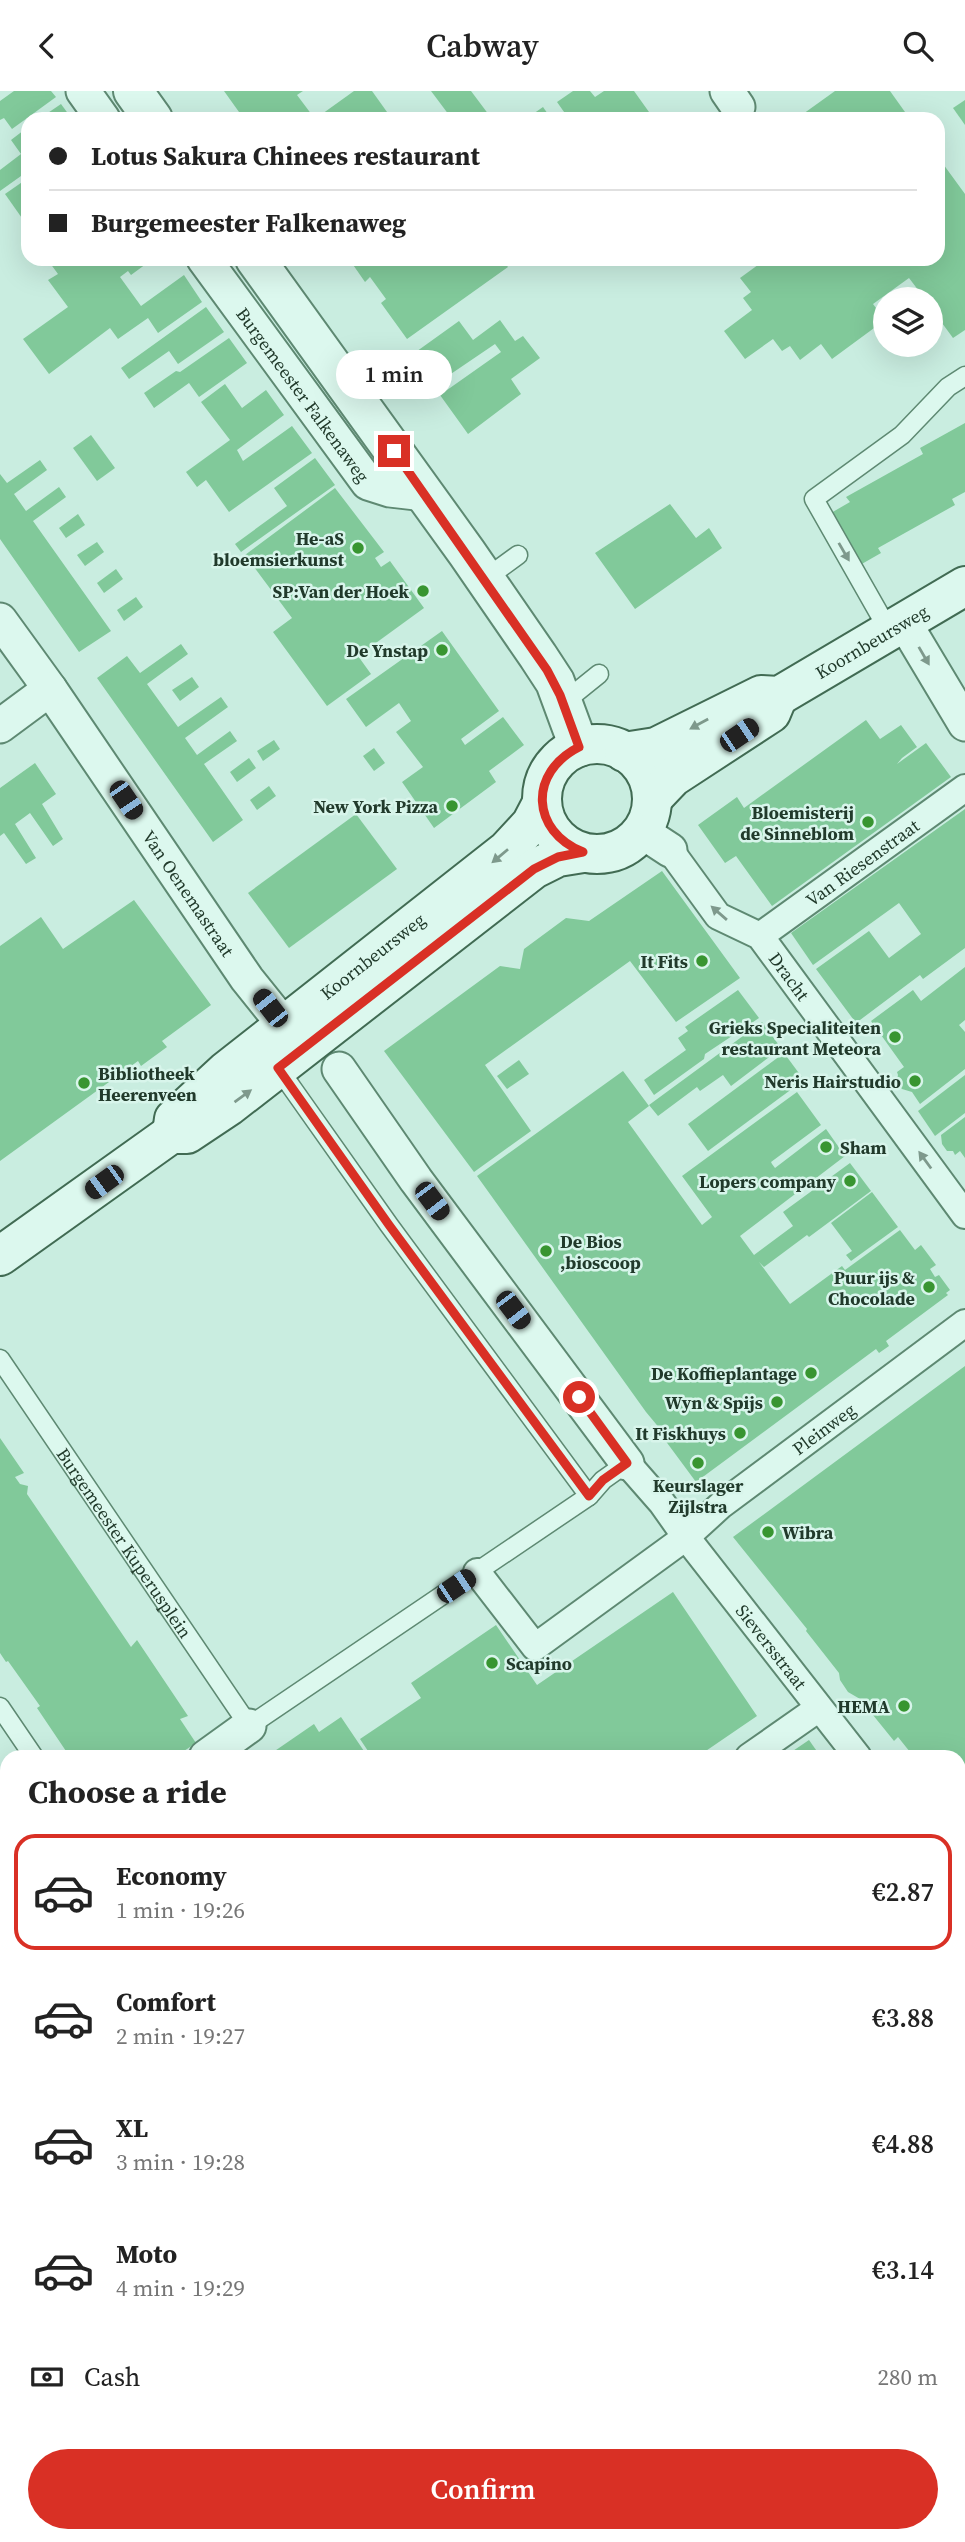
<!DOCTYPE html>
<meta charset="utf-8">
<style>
:root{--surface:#fff;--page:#f2f2f2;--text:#222;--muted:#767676;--line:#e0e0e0;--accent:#d93025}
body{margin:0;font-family:"Source Serif 4",serif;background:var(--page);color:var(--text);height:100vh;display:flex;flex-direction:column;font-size:26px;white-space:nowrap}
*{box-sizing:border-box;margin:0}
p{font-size:23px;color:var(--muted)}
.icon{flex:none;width:38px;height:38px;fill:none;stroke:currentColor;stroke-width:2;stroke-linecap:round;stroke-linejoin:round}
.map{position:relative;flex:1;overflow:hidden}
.panel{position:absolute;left:0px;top:1659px;width:966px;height:793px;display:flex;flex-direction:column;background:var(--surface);border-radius:21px 21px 0 0;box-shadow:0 7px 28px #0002}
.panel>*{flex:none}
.top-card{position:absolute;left:21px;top:21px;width:924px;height:154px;border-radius:21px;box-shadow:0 7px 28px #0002;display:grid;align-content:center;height:154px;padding:0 28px;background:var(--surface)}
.buttons{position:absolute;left:873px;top:196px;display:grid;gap:14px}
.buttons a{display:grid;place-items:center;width:70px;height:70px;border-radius:50%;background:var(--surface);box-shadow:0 7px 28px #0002;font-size:35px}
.end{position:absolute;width:32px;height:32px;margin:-16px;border:9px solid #d93025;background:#fff;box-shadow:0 0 0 4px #fff}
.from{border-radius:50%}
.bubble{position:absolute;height:49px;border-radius:24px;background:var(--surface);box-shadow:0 7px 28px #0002;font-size:23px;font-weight:600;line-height:49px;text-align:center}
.car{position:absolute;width:21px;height:42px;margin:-21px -10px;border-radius:9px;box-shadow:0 0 5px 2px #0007;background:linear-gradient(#222 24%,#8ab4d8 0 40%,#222 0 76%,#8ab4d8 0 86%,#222 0)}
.top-card b{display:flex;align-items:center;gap:24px;height:66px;font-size:26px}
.top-card b+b{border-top:2px solid var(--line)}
.top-card i{width:18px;height:18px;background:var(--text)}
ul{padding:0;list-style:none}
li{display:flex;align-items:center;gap:21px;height:116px;margin:0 14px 10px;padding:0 14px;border:4px solid transparent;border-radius:21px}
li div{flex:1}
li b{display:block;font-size:26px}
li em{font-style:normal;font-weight:600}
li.active{border-color:var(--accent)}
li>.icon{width:63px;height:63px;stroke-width:1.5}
h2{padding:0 28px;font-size:32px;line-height:84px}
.pay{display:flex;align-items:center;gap:18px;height:77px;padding:0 28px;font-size:26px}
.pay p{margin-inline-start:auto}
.cta{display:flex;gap:14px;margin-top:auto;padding:14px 28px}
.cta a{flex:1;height:80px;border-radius:42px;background:var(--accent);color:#fff;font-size:28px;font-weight:600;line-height:80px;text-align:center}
header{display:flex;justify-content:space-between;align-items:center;height:91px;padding:0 28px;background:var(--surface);font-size:32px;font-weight:600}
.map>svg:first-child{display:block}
.building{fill:#81c99a}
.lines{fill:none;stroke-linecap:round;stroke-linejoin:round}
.service-casing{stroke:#5e8972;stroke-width:21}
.pedestrian-casing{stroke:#5e8972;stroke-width:30}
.minor-casing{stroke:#5e8972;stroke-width:37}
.tertiary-casing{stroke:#5e8972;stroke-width:42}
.secondary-casing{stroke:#416b53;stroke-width:42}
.service{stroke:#dcf8ee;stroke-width:18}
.pedestrian{stroke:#dcf8ee;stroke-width:26}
.minor{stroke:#dcf8ee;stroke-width:33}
.tertiary{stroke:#dcf8ee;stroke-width:38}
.secondary{stroke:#dcf8ee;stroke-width:38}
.oneway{fill:#7e998c}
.route{stroke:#d93025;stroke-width:9}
.poi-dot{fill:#389531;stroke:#d8f5eb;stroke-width:2.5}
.labels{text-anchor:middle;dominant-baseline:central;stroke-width:5;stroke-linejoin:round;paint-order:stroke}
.street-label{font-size:18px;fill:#213a2b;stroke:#d8f5eb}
.poi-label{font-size:18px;font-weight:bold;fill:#213a2b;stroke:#d8f5eb;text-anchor:end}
</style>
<header><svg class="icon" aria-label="back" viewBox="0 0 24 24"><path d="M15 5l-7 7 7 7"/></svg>Cabway<svg class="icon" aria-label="search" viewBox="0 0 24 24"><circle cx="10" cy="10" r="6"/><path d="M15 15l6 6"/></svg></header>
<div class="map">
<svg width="965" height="2451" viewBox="0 0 965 2451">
<rect width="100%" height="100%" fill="#c9ede0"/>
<g class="building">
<path d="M 14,0 L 51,0 L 56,6 L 12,38 L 4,27 L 0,29 L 0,10 Z"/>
<path d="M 224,0 L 303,0 L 297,4 L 315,28 L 244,28 Z"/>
<path d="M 354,0 L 372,0 L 392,28 L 315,28 Z"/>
<path d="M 431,0 L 471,0 L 492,28 L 452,28 Z"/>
<path d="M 573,0 L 590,0 L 595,6 L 604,0 L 634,0 L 654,28 L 569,28 L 557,11 Z"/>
<path d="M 835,0 L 890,0 L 910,28 L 796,28 Z"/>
<path d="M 965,9 L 965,34 L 953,17 Z"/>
<path d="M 61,13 L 72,28 L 39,28 Z"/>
<path d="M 543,16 L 550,26 L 532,28 L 530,25 Z"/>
<path d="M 28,36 L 28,80 L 0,100 L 0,79 L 21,63 L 11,49 Z"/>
<path d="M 938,66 L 965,103 L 965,239 L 953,247 L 931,217 L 931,208 L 925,208 L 909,187 L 873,213 L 885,229 L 832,268 L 821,253 L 800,269 L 790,255 L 782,260 L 773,248 L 745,268 L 724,240 L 752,219 L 743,207 L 751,201 L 740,187 L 762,171 L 759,168 L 938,168 Z"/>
<path d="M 28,87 L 28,127 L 24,130 L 5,103 Z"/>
<path d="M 47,168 L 146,168 L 143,170 L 146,173 L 131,184 L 128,180 L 120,186 L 141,215 L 184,184 L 202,211 L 158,242 L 148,227 L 118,248 L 110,237 L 49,283 L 23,248 L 68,216 L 48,189 L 58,183 Z"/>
<path d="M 349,168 L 502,168 L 508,176 L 407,248 L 381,212 L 386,208 L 370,186 L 365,191 Z"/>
<path d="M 206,216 L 224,241 L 178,273 L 169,260 L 129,288 L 121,277 Z"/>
<path d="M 500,229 L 515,250 L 523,245 L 540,267 L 511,288 L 521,303 L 468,343 L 440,304 L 501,261 L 495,253 L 439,291 L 431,280 L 428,282 L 425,278 L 422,280 L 414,268 L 416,267 L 413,263 L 459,230 L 473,249 Z"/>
<path d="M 229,247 L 247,272 L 199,306 L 189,292 L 154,317 L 144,302 L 176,280 L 180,281 Z"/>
<path d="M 225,293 L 242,317 L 266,299 L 284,324 L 237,359 L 243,370 L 292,335 L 312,362 L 229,421 L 206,389 L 197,396 L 186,381 L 230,349 L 201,311 Z"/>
<path d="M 965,332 L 965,401 L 952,408 L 955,414 L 878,457 L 881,462 L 860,474 L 831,422 L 850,411 L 846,406 L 923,363 L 920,357 Z"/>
<path d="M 91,344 L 115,377 L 97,390 L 73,357 Z"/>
<path d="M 315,367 L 335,394 L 241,461 L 235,453 L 287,415 L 274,397 Z"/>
<path d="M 40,369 L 47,379 L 14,403 L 26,420 L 59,396 L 66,406 L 33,430 L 111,540 L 79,561 L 0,448 L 0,383 L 7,392 Z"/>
<path d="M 335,397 L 384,461 L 375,467 L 381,476 L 390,470 L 424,517 L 358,565 L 371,583 L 327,615 L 273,541 L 292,527 L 245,464 Z"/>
<path d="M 670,413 L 696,447 L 709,437 L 722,457 L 635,518 L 595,462 Z"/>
<path d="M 78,423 L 85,434 L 66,447 L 59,437 Z"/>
<path d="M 97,451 L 104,461 L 85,475 L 77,464 Z"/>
<path d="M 116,478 L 123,488 L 104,502 L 97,492 Z"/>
<path d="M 136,506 L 143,516 L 124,530 L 117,519 Z"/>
<path d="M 442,540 L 499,620 L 461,648 L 465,654 L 503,626 L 524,654 L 489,680 L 496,691 L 434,737 L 402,691 L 423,676 L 396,641 L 411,630 L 399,612 L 366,636 L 346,608 Z"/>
<path d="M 181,553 L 188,563 L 147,593 L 178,636 L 221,606 L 228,616 L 185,647 L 197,664 L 230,640 L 237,650 L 204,673 L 243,729 L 213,751 L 97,587 L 127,565 L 140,582 Z"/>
<path d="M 192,586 L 199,596 L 180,610 L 172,599 Z"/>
<path d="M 866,629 L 880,648 L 901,634 L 917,656 L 902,667 L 897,673 L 926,652 L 951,686 L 772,815 L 736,765 L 725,772 L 698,734 L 737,706 L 744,717 Z"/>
<path d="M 274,649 L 280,658 L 263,670 L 257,660 Z"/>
<path d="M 374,657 L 385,672 L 374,680 L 363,665 Z"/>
<path d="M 249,667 L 256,677 L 237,691 L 230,681 Z"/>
<path d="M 35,672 L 56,703 L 42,713 L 63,748 L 53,755 L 30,722 L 15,733 L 36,767 L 26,773 L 4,742 L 0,745 L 0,697 Z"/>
<path d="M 269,695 L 276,705 L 257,719 L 250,709 Z"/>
<path d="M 965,718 L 965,857 L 923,888 L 920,884 L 856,932 L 816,878 L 869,840 L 889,867 L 921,843 L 899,812 L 813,874 L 791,842 Z"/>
<path d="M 356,723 L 397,778 L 289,857 L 248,802 Z"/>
<path d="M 662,780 L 740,887 L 676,931 L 630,870 L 485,974 L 531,1040 L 474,1081 L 384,960 L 500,875 L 520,878 L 524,858 L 566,827 L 589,830 Z"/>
<path d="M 134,809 L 211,914 L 162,950 L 167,956 L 141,975 L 138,970 L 0,1070 L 0,855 L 41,826 L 63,858 Z"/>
<path d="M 965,876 L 965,929 L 959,934 L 965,941 L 965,978 L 920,1013 L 912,1001 L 902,998 L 896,991 L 898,984 L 897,981 L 904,976 L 871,930 L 913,899 L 921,910 Z"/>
<path d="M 738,899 L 759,927 L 705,963 L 704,968 L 654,1004 L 644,989 L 686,959 L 678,947 L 688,940 L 685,936 Z"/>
<path d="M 762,931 L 781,957 L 731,995 L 723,984 L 700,1000 L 697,996 L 658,1025 L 649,1014 Z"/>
<path d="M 784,962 L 804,989 L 708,1060 L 688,1033 Z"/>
<path d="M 519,969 L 529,983 L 507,998 L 497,985 Z"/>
<path d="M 623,980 L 649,1015 L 628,1031 L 702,1134 L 712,1126 L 682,1085 L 797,1001 L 821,1034 L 771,1071 L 772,1073 L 775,1077 L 826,1038 L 845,1065 L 740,1145 L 754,1164 L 793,1135 L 783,1121 L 850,1072 L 871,1100 L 809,1146 L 807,1144 L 764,1176 L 759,1171 L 790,1213 L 842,1175 L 845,1179 L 900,1139 L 915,1159 L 921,1154 L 936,1174 L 930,1178 L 935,1186 L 939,1184 L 950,1199 L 946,1202 L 948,1204 L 886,1250 L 889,1255 L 879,1262 L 876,1258 L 696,1391 L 659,1341 L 661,1339 L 646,1321 L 477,1085 Z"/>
<path d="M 965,984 L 965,1022 L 935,1045 L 918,1020 Z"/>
<path d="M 965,1026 L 965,1067 L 960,1060 L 955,1064 L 953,1060 L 947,1060 L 942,1053 L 941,1044 Z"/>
<path d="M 872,1101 L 898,1136 L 851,1170 L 846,1164 L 852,1160 L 831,1132 Z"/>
<path d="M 965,1275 L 965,1731 L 959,1724 L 959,1666 L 914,1666 L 898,1646 L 894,1650 L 860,1608 L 848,1601 L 840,1589 L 839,1582 L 806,1540 L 807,1538 L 733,1446 Z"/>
<path d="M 0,1347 L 24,1382 L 15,1386 L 20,1393 L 28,1395 L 27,1403 L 131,1556 L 137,1549 L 188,1625 L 180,1628 L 196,1652 L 175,1666 L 70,1666 L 37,1617 L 40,1615 L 8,1570 L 6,1571 L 0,1562 Z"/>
<path d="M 673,1501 L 757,1625 L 697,1666 L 372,1666 L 360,1648 L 421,1607 L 411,1592 L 496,1534 L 537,1594 Z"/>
<path d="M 341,1626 L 368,1666 L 266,1666 L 314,1633 L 319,1641 Z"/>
<path d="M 809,1649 L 821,1666 L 784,1666 Z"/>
<path d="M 959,1848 L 965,1856 L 965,2306 L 959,2297 Z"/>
<path d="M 0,2173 L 7,2184 L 7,2337 L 0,2342 Z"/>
<path d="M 143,2445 L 281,2445 L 285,2451 L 148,2451 Z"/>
<path d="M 619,2445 L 816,2445 L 807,2451 L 621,2451 L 617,2446 Z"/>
</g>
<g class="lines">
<defs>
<g id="service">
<path d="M 485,488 L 518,464"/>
<path d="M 889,540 L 814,408 L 902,344 L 948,296 L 965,285"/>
<path d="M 563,612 L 599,583"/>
<path id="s1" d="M 0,1268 L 249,1635 L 589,1405 L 389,1134 L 278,977"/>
<path d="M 589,1405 L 603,1389 L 627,1372"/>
<path d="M 0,1616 L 34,1666"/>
<path d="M 0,2404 L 7,2399"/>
</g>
<g id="pedestrian">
<path id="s2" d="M 670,759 L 718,825 L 760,845 L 965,1124"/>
<path id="s3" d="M 760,845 L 965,697"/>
<path id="s4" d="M 627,1372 L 662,1412 L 686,1446 L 858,1666"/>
<path id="s5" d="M 477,1481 L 535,1556 L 686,1446 L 721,1414 L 965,1232"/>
<path d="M 749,1666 L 819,1617"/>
<path d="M 959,1796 L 965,1803"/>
</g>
<g id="minor">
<path d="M 83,0 L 103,28"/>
<path d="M 727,0 L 738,16"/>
<path id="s6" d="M 204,168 L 368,392 L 390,399 L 424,403"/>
<path id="s7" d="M 0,529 L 50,598 L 247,888 L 284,934"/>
<path d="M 904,531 L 965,633"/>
<path d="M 0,635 L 50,598"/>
<path d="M 641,740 L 670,759"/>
<path d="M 339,978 L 416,1089 L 627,1372"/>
<path d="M 206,1666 L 249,1635"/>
<path d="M 0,1801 L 7,1797"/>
<path d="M 959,2374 L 965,2370"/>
<path d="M 850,2451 L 859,2445"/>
</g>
<g id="tertiary">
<path d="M 133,0 L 153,28"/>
<path d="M 255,168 L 467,462 L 538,565 L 555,591 L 579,656"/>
<path d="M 0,1948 L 7,1958"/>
<path d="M 418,2445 L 424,2451"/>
</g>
<g id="secondary">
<circle cx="597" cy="708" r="55"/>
<path id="s8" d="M 624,661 L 656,656 L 761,604 L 779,605 L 965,495"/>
<path d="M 652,708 L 673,686 L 771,622 L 776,610"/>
<path id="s9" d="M 173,1035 L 174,1028 L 226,980 L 507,759 L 531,733 L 542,712"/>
<path d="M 171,1043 L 187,1043 L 229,1015 L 534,778 L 558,766 L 583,762"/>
<path d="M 0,1165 L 171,1043"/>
</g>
</defs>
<use href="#service" class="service-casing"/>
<use href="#pedestrian" class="pedestrian-casing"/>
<use href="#minor" class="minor-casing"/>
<use href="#tertiary" class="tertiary-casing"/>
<use href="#secondary" class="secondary-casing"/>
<use href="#service" class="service"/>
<use href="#pedestrian" class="pedestrian"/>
<use href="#minor" class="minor"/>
<use href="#tertiary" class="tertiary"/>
<use href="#secondary" class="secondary"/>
</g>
<defs><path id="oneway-solid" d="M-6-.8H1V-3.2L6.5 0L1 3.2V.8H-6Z" transform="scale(1.75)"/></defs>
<g class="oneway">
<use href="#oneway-solid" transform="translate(844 461) rotate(60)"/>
<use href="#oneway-solid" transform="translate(924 565) rotate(60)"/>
<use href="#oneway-solid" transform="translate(699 633) rotate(151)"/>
<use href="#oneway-solid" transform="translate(500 765) rotate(140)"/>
<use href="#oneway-solid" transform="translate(719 822) rotate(-139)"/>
<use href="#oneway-solid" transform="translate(243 1005) rotate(-36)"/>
<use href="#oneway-solid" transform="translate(925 1069) rotate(-126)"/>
</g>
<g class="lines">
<path class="route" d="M 394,360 L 547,579 L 560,604 L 579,656 C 528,682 531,740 583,761 L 558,766 L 534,778 L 278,977 L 389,1134 L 589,1405 L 603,1389 L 627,1372 L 579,1306"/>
</g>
<g class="poi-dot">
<circle cx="358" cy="457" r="7"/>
<circle cx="423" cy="500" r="7"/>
<circle cx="442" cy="559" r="7"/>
<circle cx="452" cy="715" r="7"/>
<circle cx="868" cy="731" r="7"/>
<circle cx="702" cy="870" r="7"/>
<circle cx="895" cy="946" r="7"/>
<circle cx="915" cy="990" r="7"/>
<circle cx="84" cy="992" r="7"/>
<circle cx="826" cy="1056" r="7"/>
<circle cx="850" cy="1090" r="7"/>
<circle cx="546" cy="1160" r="7"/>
<circle cx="929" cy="1196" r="7"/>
<circle cx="811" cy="1282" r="7"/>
<circle cx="777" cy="1311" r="7"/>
<circle cx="740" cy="1342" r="7"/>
<circle cx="698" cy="1372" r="7"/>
<circle cx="768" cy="1441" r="7"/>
<circle cx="492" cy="1572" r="7"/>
<circle cx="904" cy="1615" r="7"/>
</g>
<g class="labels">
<g class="street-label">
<text stroke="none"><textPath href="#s6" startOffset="168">Burgemeester Falkenaweg</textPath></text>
<text stroke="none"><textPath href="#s8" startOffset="275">Koornbeursweg</textPath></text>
<text stroke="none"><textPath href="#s3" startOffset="126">Van Riesenstraat</textPath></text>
<text stroke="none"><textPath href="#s7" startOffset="332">Van Oenemastraat</textPath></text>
<text stroke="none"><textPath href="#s9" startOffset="264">Koornbeursweg</textPath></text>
<text stroke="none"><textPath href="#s2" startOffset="178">Dracht</textPath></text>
<text stroke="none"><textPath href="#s5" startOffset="457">Pleinweg</textPath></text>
<text stroke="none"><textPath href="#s1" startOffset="222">Burgemeester Kuperusplein</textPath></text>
<text stroke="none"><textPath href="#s4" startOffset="234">Sieversstraat</textPath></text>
</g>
<g class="poi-label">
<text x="344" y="447">He-aS<tspan x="344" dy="21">bloemsierkunst</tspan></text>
<text x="409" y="500">SP:Van der Hoek</text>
<text x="428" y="559">De Ynstap</text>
<text x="438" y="715">New York Pizza</text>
<text x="854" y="721">Bloemisterij<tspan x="854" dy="21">de Sinneblom</tspan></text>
<text x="688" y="870">It Fits</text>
<text x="881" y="936">Grieks Specialiteiten<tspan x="881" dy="21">restaurant Meteora</tspan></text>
<text x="98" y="982" text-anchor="start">Bibliotheek<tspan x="98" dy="21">Heerenveen</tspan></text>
<text x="901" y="990">Neris Hairstudio</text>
<text x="840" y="1056" text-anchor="start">Sham</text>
<text x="836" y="1090">Lopers company</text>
<text x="560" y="1150" text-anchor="start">De Bios<tspan x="560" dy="21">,bioscoop</tspan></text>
<text x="915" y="1186">Puur ijs &amp;<tspan x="915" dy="21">Chocolade</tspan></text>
<text x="797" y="1282">De Koffieplantage</text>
<text x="763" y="1311">Wyn &amp; Spijs</text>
<text x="726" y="1342">It Fiskhuys</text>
<text x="698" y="1394" text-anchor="middle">Keurslager<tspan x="698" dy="21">Zijlstra</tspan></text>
<text x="782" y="1441" text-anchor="start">Wibra</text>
<text x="506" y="1572" text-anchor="start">Scapino</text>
<text x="890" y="1615">HEMA</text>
</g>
</g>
</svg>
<div class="buttons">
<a><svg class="icon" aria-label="layers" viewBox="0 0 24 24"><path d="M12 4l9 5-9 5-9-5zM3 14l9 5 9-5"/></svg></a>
</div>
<i class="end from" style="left:579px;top:1306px"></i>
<i class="end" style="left:394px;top:360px"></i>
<div class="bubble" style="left:336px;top:259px;width:116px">1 min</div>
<i class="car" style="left:739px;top:644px;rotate:56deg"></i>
<i class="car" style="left:126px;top:709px;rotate:146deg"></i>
<i class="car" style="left:270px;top:917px;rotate:322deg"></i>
<i class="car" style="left:104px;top:1091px;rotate:234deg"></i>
<i class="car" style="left:432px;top:1110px;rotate:143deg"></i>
<i class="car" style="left:513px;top:1219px;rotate:143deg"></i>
<i class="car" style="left:456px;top:1495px;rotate:56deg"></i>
<div class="top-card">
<b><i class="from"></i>Lotus Sakura Chinees restaurant</b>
<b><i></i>Burgemeester Falkenaweg</b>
</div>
<section class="panel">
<h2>Choose a ride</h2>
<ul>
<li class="active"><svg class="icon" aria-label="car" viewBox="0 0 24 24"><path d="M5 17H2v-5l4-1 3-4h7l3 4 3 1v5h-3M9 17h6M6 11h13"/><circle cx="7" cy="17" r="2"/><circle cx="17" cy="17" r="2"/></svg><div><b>Economy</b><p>1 min · 19:26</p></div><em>€2.87</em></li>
<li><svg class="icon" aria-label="car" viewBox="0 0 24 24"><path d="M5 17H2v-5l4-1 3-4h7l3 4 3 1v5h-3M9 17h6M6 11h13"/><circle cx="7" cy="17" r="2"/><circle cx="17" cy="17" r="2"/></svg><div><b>Comfort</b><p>2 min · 19:27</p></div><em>€3.88</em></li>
<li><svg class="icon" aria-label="car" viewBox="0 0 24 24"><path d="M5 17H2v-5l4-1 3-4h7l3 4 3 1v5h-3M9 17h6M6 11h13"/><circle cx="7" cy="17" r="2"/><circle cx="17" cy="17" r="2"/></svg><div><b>XL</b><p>3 min · 19:28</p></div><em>€4.88</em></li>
<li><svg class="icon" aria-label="car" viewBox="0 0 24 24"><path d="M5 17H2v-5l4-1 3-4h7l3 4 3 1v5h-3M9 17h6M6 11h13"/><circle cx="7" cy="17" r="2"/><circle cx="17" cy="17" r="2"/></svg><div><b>Moto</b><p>4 min · 19:29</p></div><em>€3.14</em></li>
</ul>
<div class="pay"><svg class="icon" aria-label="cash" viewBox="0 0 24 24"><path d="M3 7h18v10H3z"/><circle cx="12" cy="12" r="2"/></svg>Cash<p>280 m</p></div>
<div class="cta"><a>Confirm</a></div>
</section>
</div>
